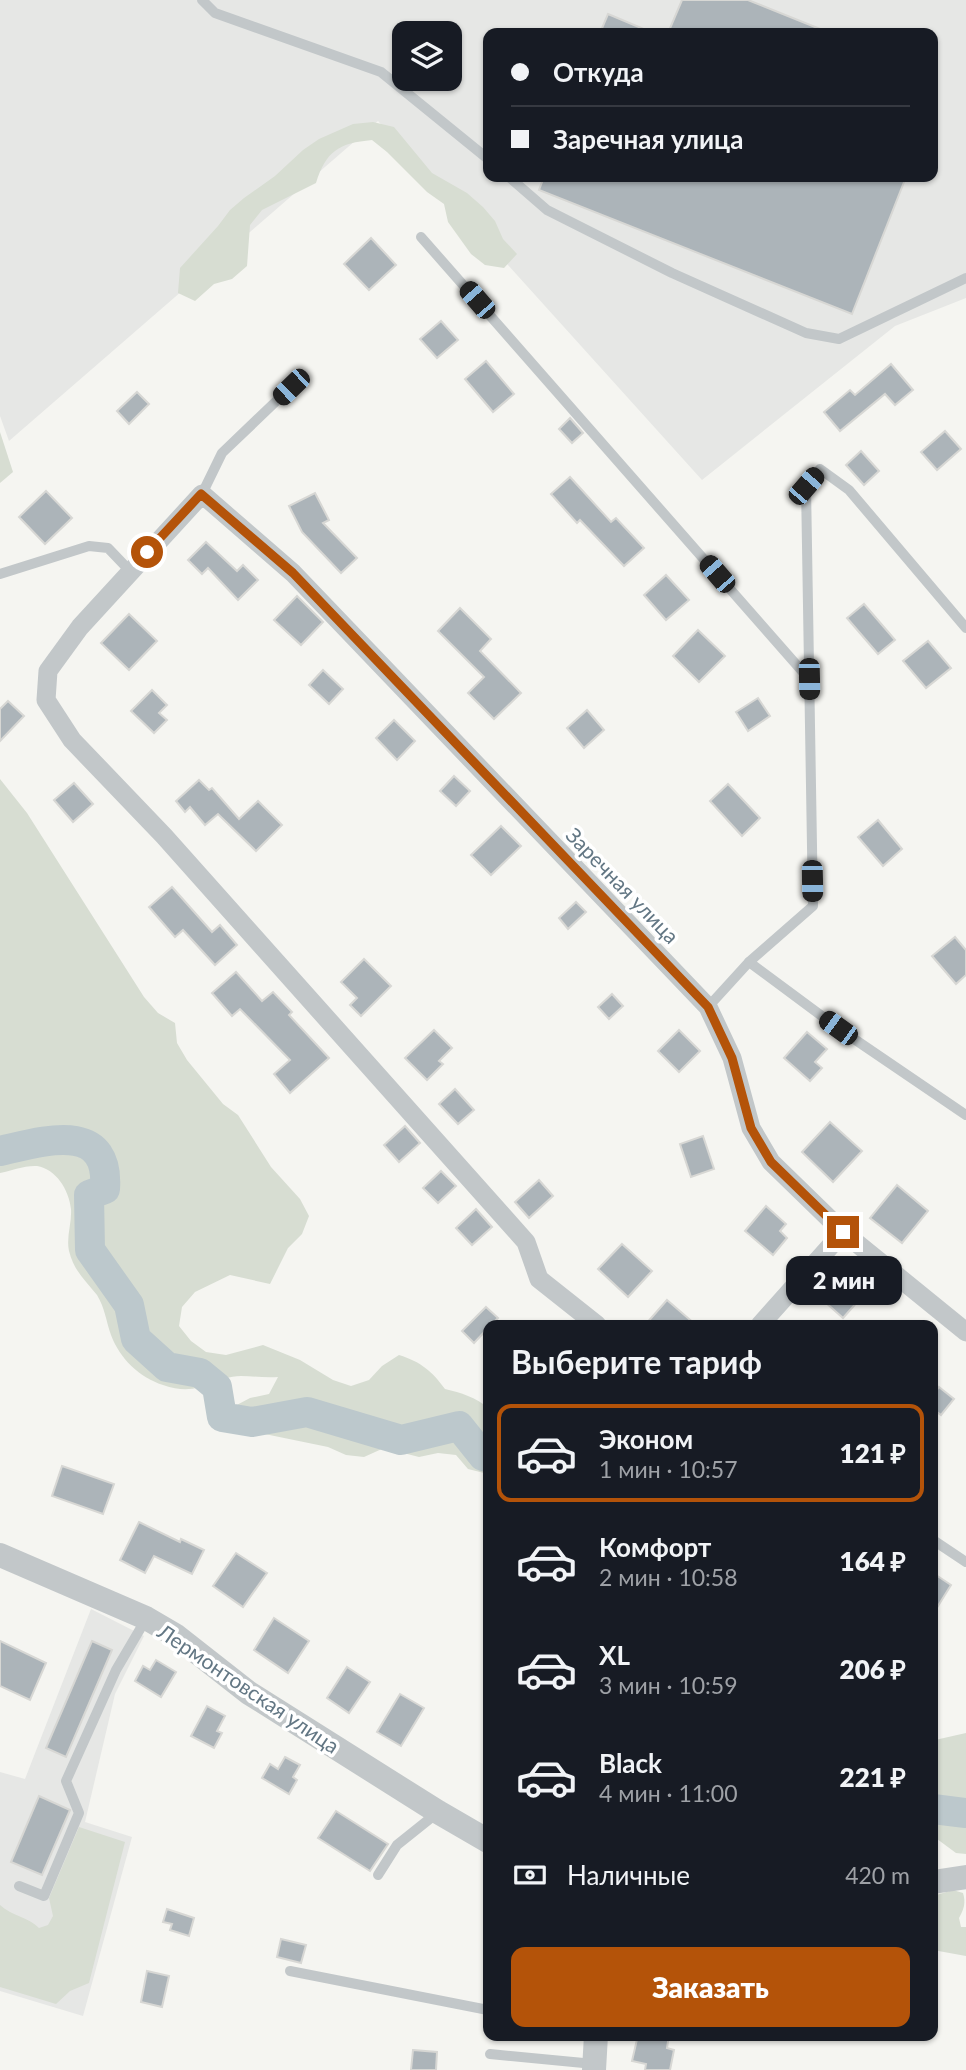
<!DOCTYPE html>
<html lang="ru">
<meta charset="utf-8">
<style>
:root{--surface:#171b24;--page:#242831;--text:#f1f3f6;--muted:#9ea1a6;--line:#363941;--accent:#b45309}
body{margin:0;font-family:Lato,sans-serif;background:var(--page);color:var(--text);height:100vh;display:flex;flex-direction:column;font-size:26px;white-space:nowrap}
*{box-sizing:border-box;margin:0}
p{font-size:23px;color:var(--muted)}
.icon{flex:none;width:38px;height:38px;fill:none;stroke:currentColor;stroke-width:2;stroke-linecap:round;stroke-linejoin:round}
.map{position:relative;flex:1;overflow:hidden}
.drawer{position:absolute;left:483px;top:1320px;width:455px;height:721px;display:flex;flex-direction:column;background:var(--surface);border-radius:14px;box-shadow:0 2px 5px #0004}
.drawer>*{flex:none}
.banner{position:absolute;left:483px;top:28px;width:455px;height:154px;border-radius:14px;box-shadow:0 2px 5px #0004;display:grid;align-content:center;height:154px;padding:0 28px;background:var(--surface)}
.buttons{position:absolute;left:392px;top:21px;display:grid;gap:14px}
.buttons a{display:grid;place-items:center;width:70px;height:70px;border-radius:14px;background:var(--surface);box-shadow:0 2px 5px #0004;font-size:35px}
.end{position:absolute;width:32px;height:32px;margin:-16px;border:9px solid #b45309;background:#fff;box-shadow:0 0 0 4px #fff}
.from{border-radius:50%}
.bubble{position:absolute;height:49px;border-radius:14px;background:var(--surface);box-shadow:0 2px 5px #0004;font-size:23px;font-weight:800;line-height:49px;text-align:center}
.car{position:absolute;width:21px;height:42px;margin:-21px -10px;border-radius:9px;box-shadow:0 0 5px 2px #0007;background:linear-gradient(#222 24%,#8ab4d8 0 40%,#222 0 76%,#8ab4d8 0 86%,#222 0)}
.banner b{display:flex;align-items:center;gap:24px;height:66px;font-size:26px}
.banner b+b{border-top:2px solid var(--line)}
.banner i{width:18px;height:18px;background:var(--text)}
ul{padding:0;list-style:none}
li{display:flex;align-items:center;gap:21px;height:98px;margin:0 14px 10px;padding:0 14px;border:4px solid transparent;border-radius:14px}
li div{flex:1}
li b{display:block;font-size:26px}
li em{font-style:normal;font-weight:800}
li.on{border-color:var(--accent)}
li>.icon{width:63px;height:63px;stroke-width:1.5}
h2{padding:0 28px;font-size:32px;line-height:84px}
.pay{display:flex;align-items:center;gap:18px;height:77px;padding:0 28px;font-size:26px}
.pay p{margin-inline-start:auto}
.action{display:flex;gap:14px;margin-top:auto;padding:14px 28px}
.action a{flex:1;height:80px;border-radius:14px;background:var(--accent);color:#fff;font-size:28px;font-weight:800;line-height:80px;text-align:center}
.map>svg:first-child{display:block}
.built{fill:#e6e7e5;fill-rule:evenodd}
.green{fill:#d7ddd2}
.lines{fill:none;stroke-linecap:round;stroke-linejoin:round}
.river{stroke:#bcc8cc;stroke-width:30}
.building{fill:#acb4b9;stroke:#d7d7d4;stroke-width:2}
.service{stroke:#c2c7c9;stroke-width:10}
.minor{stroke:#c2c7c9;stroke-width:19}
.tertiary{stroke:#c2c7c9;stroke-width:24}
.route{stroke:#b45309;stroke-width:9}
.labels{text-anchor:middle;dominant-baseline:central;stroke-width:7;stroke-linejoin:round;paint-order:stroke}
.street-label{font-size:21px;fill:#637784;stroke:#fff}
</style>
<div class="map">
<svg width="966" height="2070" viewBox="0 0 966 2070">
<rect width="100%" height="100%" fill="#f5f5f1"/>
<g class="built">
<path d="M 0,0 L 966,0 L 966,298 L 895,326 L 702,480 L 378,121 L 9,441 L 0,416 ZM 404,33 L 450,33 L 450,79 L 404,79 ZM 488,33 L 933,33 L 933,177 L 488,177 Z"/>
<path d="M 91,1609 L 144,1636 L 115,1694 L 85,1822 L 132,1837 L 83,2016 L 0,1991 L 0,1772 L 25,1779 Z"/>
</g>
<g class="green">
<path d="M 373,122 L 394,127 L 432,173 L 467,193 L 483,207 L 495,221 L 503,239 L 517,254 L 504,268 L 485,265 L 471,254 L 448,222 L 444,204 L 427,192 L 387,152 L 372,140 C 339,143 326,151 316,183 L 262,210 L 250,225 L 247,266 L 232,279 L 214,284 L 195,301 L 178,293 L 180,268 L 218,226 L 230,210 L 244,198 L 275,176 L 303,150 L 319,139 L 353,124 Z"/>
<path d="M 0,432 L 13,472 L 0,483 Z"/>
<path d="M 0,779 L 27,813 L 144,997 L 158,1013 L 175,1023 L 177,1043 L 187,1060 L 223,1104 L 238,1115 L 271,1167 L 300,1199 L 309,1216 L 302,1234 L 288,1248 L 270,1284 L 230,1275 L 195,1292 L 182,1307 L 179,1326 L 191,1341 L 206,1352 L 226,1355 L 263,1345 L 300,1360 L 333,1380 L 351,1386 L 369,1380 L 382,1366 L 399,1355 C 421,1362 432,1371 445,1389 C 461,1393 476,1397 488,1408 L 488,1474 L 468,1469 L 456,1455 L 438,1453 L 419,1457 L 384,1448 L 364,1457 L 346,1455 L 328,1447 L 255,1432 L 238,1426 L 233,1407 L 250,1398 L 269,1394 L 278,1377 C 265,1378 253,1376 241,1376 C 210,1377 200,1398 163,1385 C 139,1377 120,1359 111,1335 C 106,1321 105,1308 97,1295 C 85,1280 74,1271 69,1251 C 66,1237 72,1223 71,1209 C 69,1190 56,1169 37,1166 C 26,1165 10,1171 0,1173 Z"/>
<path d="M 966,1733 L 966,1854 L 956,1853 L 933,1836 L 933,1743 L 935,1740 Z"/>
<path d="M 79,1827 L 125,1842 L 89,1983 L 70,1991 L 56,2004 L 0,1987 L 0,1905 C 12,1916 28,1917 39,1928 L 48,1925 L 53,1916 L 49,1898 Z"/>
<path d="M 953,1890 L 963,1893 C 966,1903 964,1909 959,1918 L 961,1927 L 966,1927 L 966,1956 L 933,1950 L 933,1896 Z"/>
</g>
<g class="lines">
<g class="river">
<path d="M 0,1151 C 44,1141 110,1120 105,1189 L 89,1195 L 90,1250 L 129,1305 L 136,1339 L 167,1367 L 200,1373 L 217,1387 L 222,1417 L 252,1422 L 307,1412 L 401,1440 L 459,1426 L 483,1456 L 488,1457"/>
<path d="M 933,1809 L 966,1813"/>
</g>
</g>
<g class="building">
<path d="M 682,0 L 748,0 L 830,33 L 668,33 Z"/>
<path d="M 608,14 L 653,33 L 600,33 Z"/>
<path d="M 544,177 L 906,177 L 852,314 L 539,190 Z"/>
<path d="M 371,238 L 396,265 L 369,290 L 344,264 Z"/>
<path d="M 441,321 L 458,340 L 437,358 L 420,339 Z"/>
<path d="M 486,361 L 514,394 L 493,412 L 465,379 Z"/>
<path d="M 891,364 L 913,390 L 895,405 L 885,394 L 840,431 L 824,412 L 850,390 L 855,395 Z"/>
<path d="M 137,392 L 149,404 L 129,424 L 117,411 Z"/>
<path d="M 570,418 L 583,433 L 572,443 L 559,429 Z"/>
<path d="M 945,431 L 961,449 L 937,470 L 921,452 Z"/>
<path d="M 861,451 L 879,471 L 864,485 L 846,465 Z"/>
<path d="M 570,477 L 611,522 L 616,518 L 644,548 L 624,566 L 580,520 L 577,523 L 551,494 Z"/>
<path d="M 46,491 L 72,518 L 45,544 L 19,517 Z"/>
<path d="M 315,493 L 329,520 L 323,523 L 357,558 L 341,573 L 302,532 L 289,506 Z"/>
<path d="M 206,542 L 237,571 L 243,565 L 258,580 L 238,600 L 208,568 L 202,574 L 188,560 Z"/>
<path d="M 666,575 L 689,600 L 666,620 L 644,595 Z"/>
<path d="M 297,596 L 323,622 L 301,645 L 274,620 Z"/>
<path d="M 864,604 L 895,640 L 878,654 L 847,618 Z"/>
<path d="M 460,608 L 491,639 L 480,651 L 521,693 L 494,719 L 468,693 L 484,677 L 438,631 Z"/>
<path d="M 129,614 L 157,641 L 129,670 L 101,643 Z"/>
<path d="M 698,630 L 725,656 L 699,682 L 673,656 Z"/>
<path d="M 928,641 L 951,668 L 926,688 L 903,661 Z"/>
<path d="M 323,670 L 343,689 L 329,704 L 309,685 Z"/>
<path d="M 152,690 L 167,705 L 159,713 L 167,720 L 154,733 L 131,711 Z"/>
<path d="M 758,698 L 770,716 L 748,731 L 736,712 Z"/>
<path d="M 8,701 L 24,716 L 0,741 L 0,709 Z"/>
<path d="M 587,710 L 604,730 L 584,748 L 567,728 Z"/>
<path d="M 394,720 L 415,741 L 397,760 L 376,738 Z"/>
<path d="M 454,776 L 470,791 L 456,806 L 440,791 Z"/>
<path d="M 199,780 L 209,790 L 212,788 L 239,819 L 258,801 L 282,825 L 256,851 L 218,814 L 205,825 L 190,807 L 185,812 L 176,801 Z"/>
<path d="M 74,783 L 93,804 L 73,822 L 54,800 Z"/>
<path d="M 728,784 L 760,818 L 742,836 L 710,801 Z"/>
<path d="M 878,820 L 902,849 L 883,866 L 858,837 Z"/>
<path d="M 501,826 L 521,846 L 491,875 L 471,855 Z"/>
<path d="M 172,887 L 212,932 L 220,925 L 237,945 L 215,965 L 183,930 L 175,937 L 149,907 Z"/>
<path d="M 576,902 L 586,912 L 568,929 L 559,918 Z"/>
<path d="M 955,937 L 966,950 L 966,975 L 956,984 L 932,956 Z"/>
<path d="M 364,959 L 391,986 L 361,1016 L 350,1005 L 357,998 L 341,982 Z"/>
<path d="M 236,972 L 262,1001 L 273,992 L 292,1012 L 289,1015 L 329,1058 L 290,1093 L 274,1074 L 290,1060 L 240,1009 L 232,1016 L 212,993 Z"/>
<path d="M 612,994 L 623,1006 L 609,1019 L 598,1007 Z"/>
<path d="M 434,1030 L 452,1048 L 439,1061 L 443,1064 L 427,1080 L 405,1058 Z"/>
<path d="M 679,1030 L 700,1051 L 679,1072 L 658,1051 Z"/>
<path d="M 807,1032 L 827,1049 L 815,1062 L 822,1068 L 810,1081 L 784,1058 Z"/>
<path d="M 455,1089 L 474,1110 L 458,1124 L 439,1104 Z"/>
<path d="M 830,1122 L 862,1151 L 833,1182 L 802,1152 Z"/>
<path d="M 405,1126 L 420,1143 L 399,1162 L 384,1145 Z"/>
<path d="M 703,1136 L 714,1169 L 691,1177 L 680,1144 Z"/>
<path d="M 441,1171 L 456,1186 L 438,1203 L 423,1188 Z"/>
<path d="M 539,1180 L 553,1196 L 529,1218 L 515,1202 Z"/>
<path d="M 897,1185 L 928,1211 L 902,1243 L 870,1218 Z"/>
<path d="M 766,1206 L 786,1224 L 780,1231 L 787,1238 L 773,1255 L 745,1231 Z"/>
<path d="M 476,1209 L 492,1227 L 472,1245 L 456,1228 Z"/>
<path d="M 622,1244 L 652,1271 L 628,1297 L 598,1269 Z"/>
<path d="M 836,1266 L 866,1292 L 843,1318 L 825,1302 Z"/>
<path d="M 667,1300 L 696,1325 L 645,1325 Z"/>
<path d="M 486,1307 L 498,1318 L 491,1325 L 488,1325 L 488,1328 L 474,1343 L 462,1331 Z"/>
<path d="M 939,1387 L 954,1399 L 941,1415 L 933,1409 L 933,1395 Z"/>
<path d="M 62,1466 L 114,1484 L 103,1514 L 52,1496 Z"/>
<path d="M 139,1522 L 180,1542 L 181,1539 L 204,1550 L 192,1574 L 154,1556 L 145,1573 L 120,1560 Z"/>
<path d="M 236,1553 L 267,1573 L 243,1607 L 213,1586 Z"/>
<path d="M 933,1573 L 951,1585 L 933,1614 Z"/>
<path d="M 274,1618 L 309,1641 L 288,1673 L 254,1650 Z"/>
<path d="M 0,1641 L 46,1663 L 30,1700 L 0,1686 Z"/>
<path d="M 92,1641 L 112,1650 L 66,1757 L 46,1748 Z"/>
<path d="M 156,1660 L 176,1672 L 161,1697 L 135,1681 L 143,1666 L 150,1670 Z"/>
<path d="M 347,1667 L 370,1682 L 349,1713 L 327,1698 Z"/>
<path d="M 400,1694 L 424,1708 L 401,1746 L 377,1732 Z"/>
<path d="M 207,1706 L 225,1716 L 217,1731 L 222,1733 L 214,1748 L 191,1736 Z"/>
<path d="M 285,1757 L 300,1765 L 293,1777 L 297,1780 L 289,1794 L 262,1778 L 270,1764 L 278,1769 Z"/>
<path d="M 39,1796 L 70,1810 L 42,1875 L 11,1862 Z"/>
<path d="M 336,1811 L 388,1844 L 370,1871 L 318,1838 Z"/>
<path d="M 167,1909 L 194,1918 L 189,1936 L 170,1930 L 172,1924 L 163,1922 Z"/>
<path d="M 281,1939 L 306,1945 L 301,1963 L 277,1957 Z"/>
<path d="M 147,1971 L 169,1976 L 162,2007 L 141,2002 Z"/>
<path d="M 638,2035 L 669,2035 L 667,2048 L 674,2050 L 670,2070 L 645,2070 L 646,2064 L 632,2061 Z"/>
<path d="M 413,2050 L 437,2052 L 436,2070 L 411,2070 Z"/>
</g>
<g class="lines">
<g class="service">
<path d="M 202,0 L 215,13 L 381,72 L 488,159"/>
<path d="M 509,177 L 547,210 L 672,273 L 806,333 L 839,339 L 966,278"/>
<path d="M 421,237 L 809,679"/>
<path d="M 202,494 L 222,453 L 291,387"/>
<path d="M 0,574 L 89,546 L 108,548 L 130,571"/>
<path d="M 749,962 L 838,1028 L 966,1115"/>
<path d="M 708,1007 L 749,962 L 813,906 L 806,486 L 820,469 L 849,490 L 966,628"/>
<path d="M 933,1540 L 966,1562"/>
<path d="M 378,1875 L 397,1845 L 437,1813"/>
<path d="M 19,1886 L 44,1896 L 79,1813 L 66,1781 L 116,1670 L 146,1619"/>
<path d="M 290,1971 L 488,2010"/>
<path d="M 490,2054 L 594,2064"/>
</g>
<g class="minor">
<path d="M 597,1325 L 539,1279 L 526,1242 L 164,836 L 72,740 L 46,700 L 48,671 L 80,627 L 202,494 L 293,573 L 708,1007 L 732,1058 L 751,1128 L 771,1162 L 843,1232 L 966,1332"/>
<path d="M 760,1325 L 843,1232"/>
</g>
<g class="tertiary">
<path d="M 0,1555 L 146,1618 L 175,1635 L 249,1693 L 438,1812 L 488,1841"/>
<path d="M 933,1882 L 966,1877"/>
<path d="M 594,2070 L 596,2035"/>
</g>
</g>
<g class="lines">
<path class="route" d="M 147,552 L 201,494 L 293,573 L 708,1007 L 732,1058 L 751,1128 L 771,1162 L 843,1232"/>
</g>
<g class="labels">
<g class="street-label">
<text transform="translate(623 885) rotate(46)">Заречная улица</text>
<text transform="translate(249 1688) rotate(34)">Лермонтовская улица</text>
</g>
</g>
</svg>
<div class="buttons">
<a><svg class="icon" aria-label="layers" viewBox="0 0 24 24"><path d="M12 4l9 5-9 5-9-5zM3 14l9 5 9-5"/></svg></a>
</div>
<i class="end from" style="left:147px;top:552px"></i>
<i class="end" style="left:843px;top:1232px"></i>
<div class="bubble" style="left:786px;top:1256px;width:116px">2 мин</div>
<i class="car" style="left:477px;top:300px;rotate:319deg"></i>
<i class="car" style="left:291px;top:387px;rotate:226deg"></i>
<i class="car" style="left:806px;top:486px;rotate:41deg"></i>
<i class="car" style="left:717px;top:574px;rotate:319deg"></i>
<i class="car" style="left:809px;top:679px;rotate:179deg"></i>
<i class="car" style="left:812px;top:881px;rotate:179deg"></i>
<i class="car" style="left:838px;top:1028px;rotate:306deg"></i>
<div class="banner">
<b><i class="from"></i>Откуда</b>
<b><i></i>Заречная улица</b>
</div>
<section class="drawer">
<h2>Выберите тариф</h2>
<ul>
<li class="on"><svg class="icon" aria-label="car" viewBox="0 0 24 24"><path d="M5 17H2v-5l4-1 3-4h7l3 4 3 1v5h-3M9 17h6M6 11h13"/><circle cx="7" cy="17" r="2"/><circle cx="17" cy="17" r="2"/></svg><div><b>Эконом</b><p>1 мин · 10:57</p></div><em>121 ₽</em></li>
<li><svg class="icon" aria-label="car" viewBox="0 0 24 24"><path d="M5 17H2v-5l4-1 3-4h7l3 4 3 1v5h-3M9 17h6M6 11h13"/><circle cx="7" cy="17" r="2"/><circle cx="17" cy="17" r="2"/></svg><div><b>Комфорт</b><p>2 мин · 10:58</p></div><em>164 ₽</em></li>
<li><svg class="icon" aria-label="car" viewBox="0 0 24 24"><path d="M5 17H2v-5l4-1 3-4h7l3 4 3 1v5h-3M9 17h6M6 11h13"/><circle cx="7" cy="17" r="2"/><circle cx="17" cy="17" r="2"/></svg><div><b>XL</b><p>3 мин · 10:59</p></div><em>206 ₽</em></li>
<li><svg class="icon" aria-label="car" viewBox="0 0 24 24"><path d="M5 17H2v-5l4-1 3-4h7l3 4 3 1v5h-3M9 17h6M6 11h13"/><circle cx="7" cy="17" r="2"/><circle cx="17" cy="17" r="2"/></svg><div><b>Black</b><p>4 мин · 11:00</p></div><em>221 ₽</em></li>
</ul>
<div class="pay"><svg class="icon" aria-label="cash" viewBox="0 0 24 24"><path d="M3 7h18v10H3z"/><circle cx="12" cy="12" r="2"/></svg>Наличные<p>420 m</p></div>
<div class="action"><a>Заказать</a></div>
</section>
</div>
